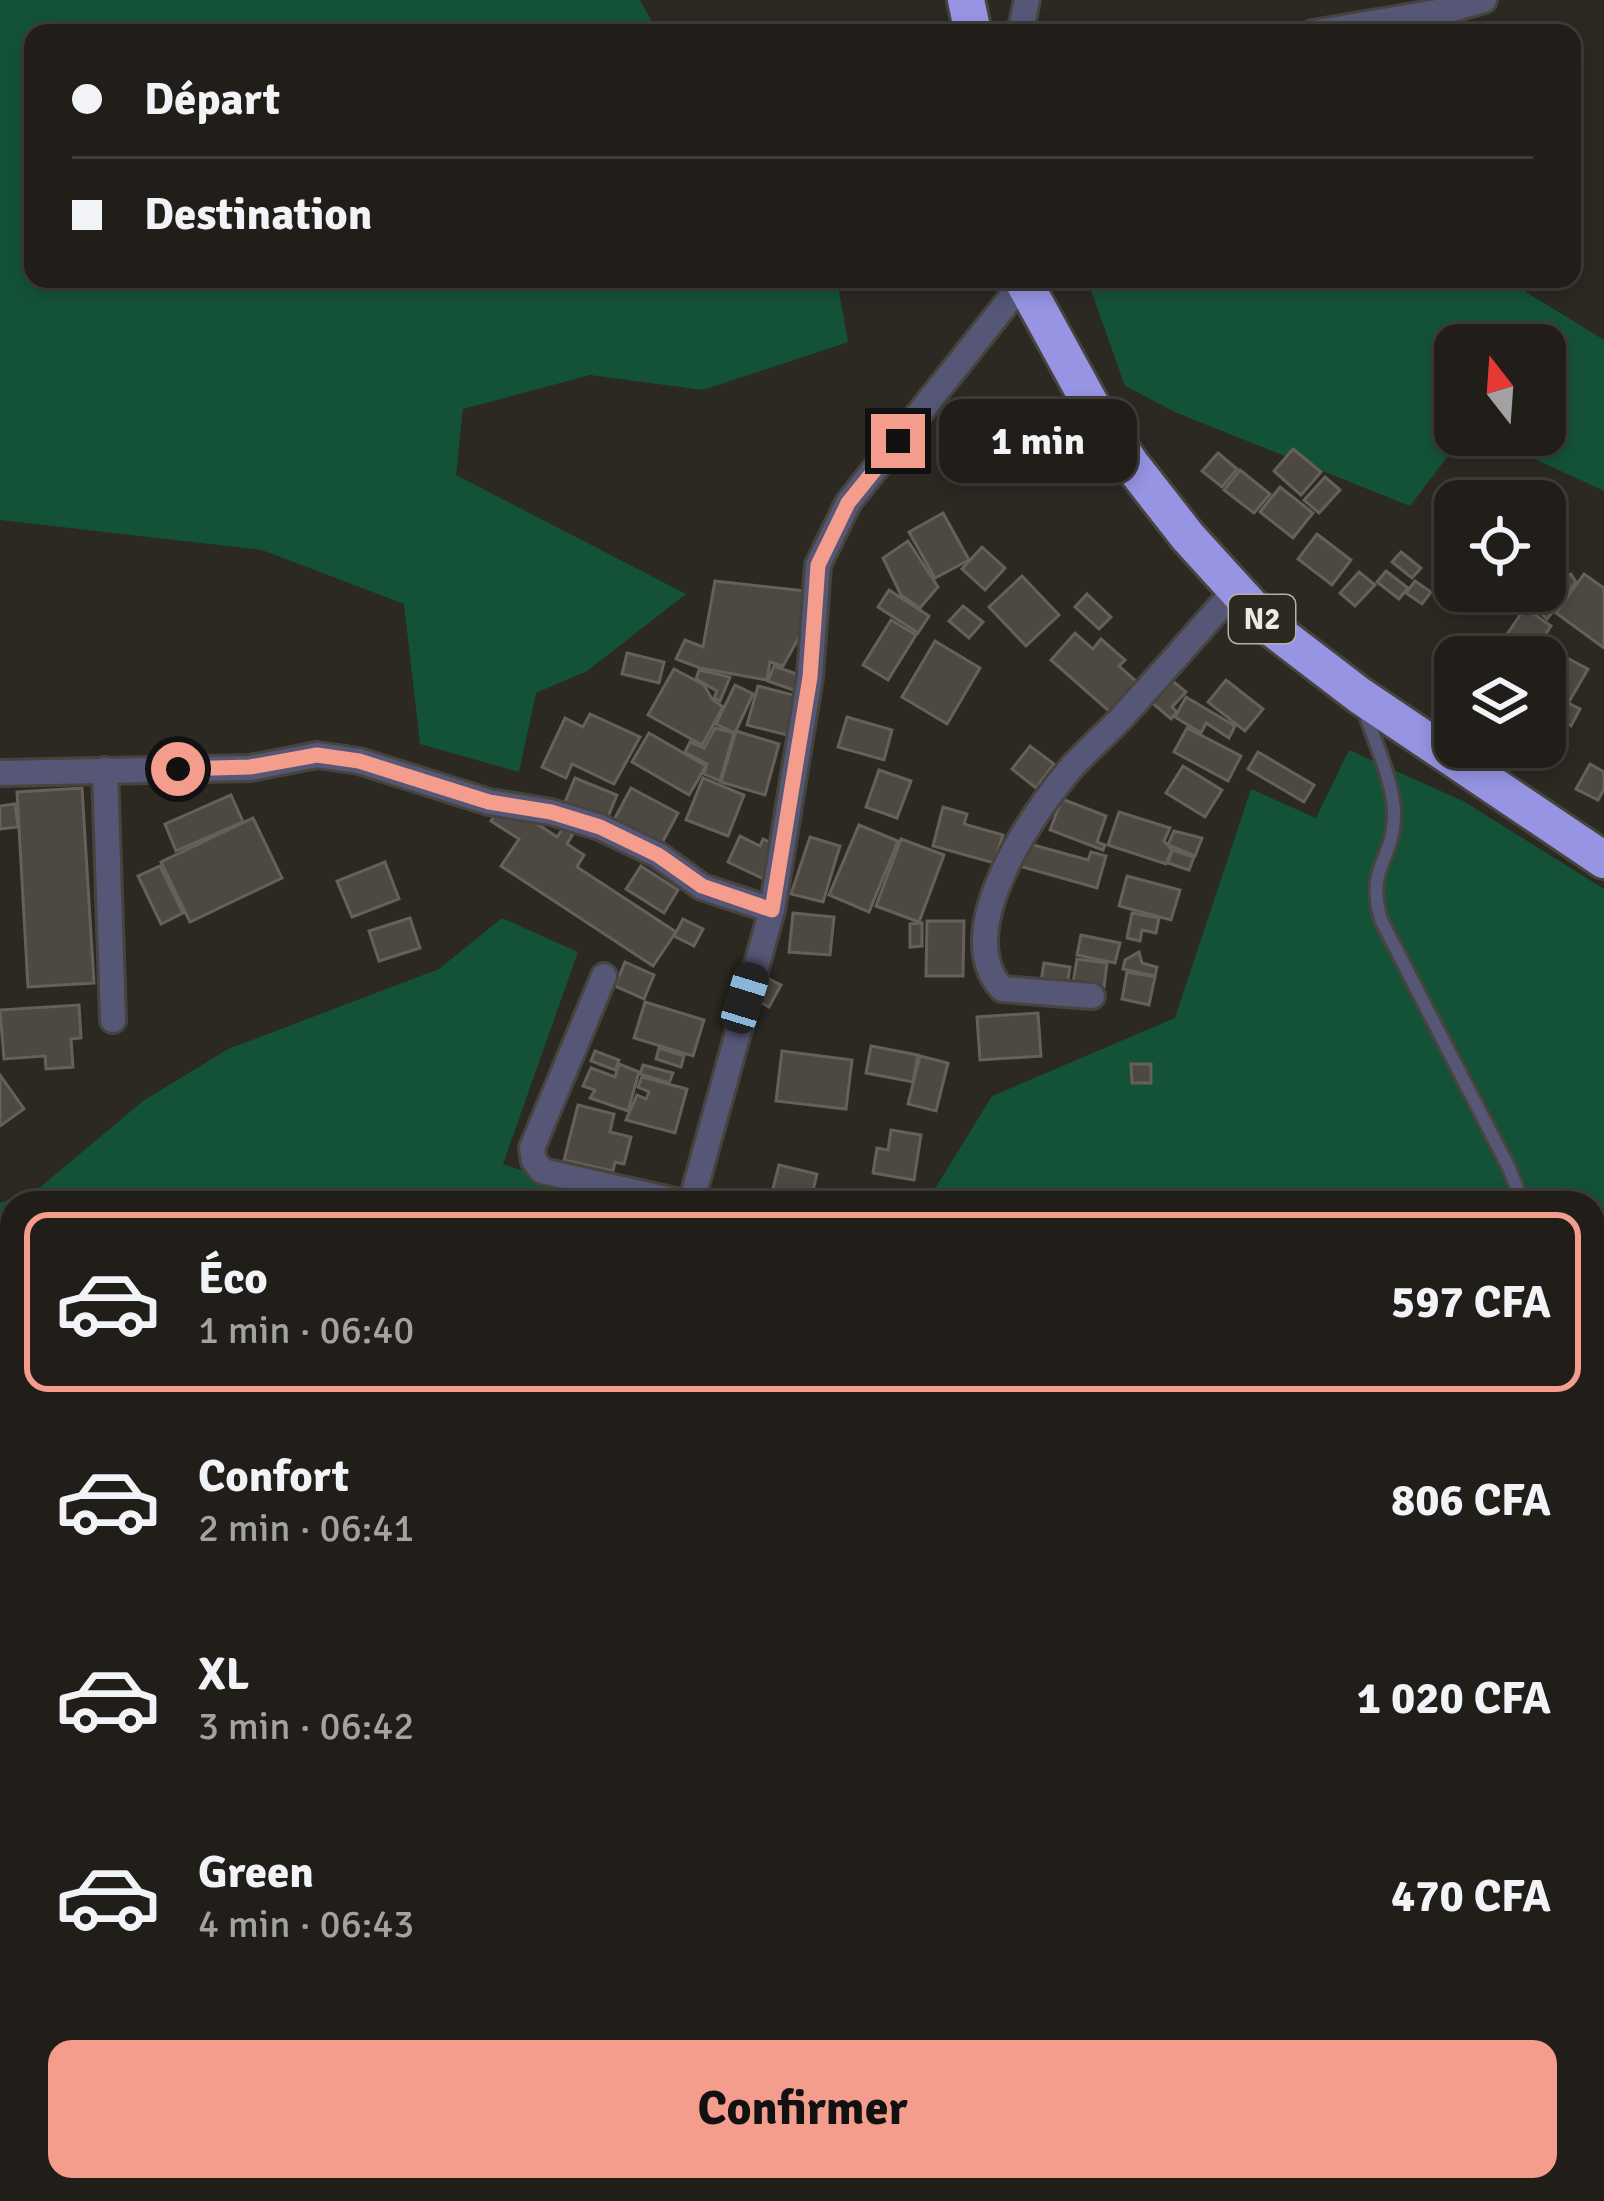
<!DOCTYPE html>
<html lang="fr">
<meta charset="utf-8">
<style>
:root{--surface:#211e1a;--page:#292723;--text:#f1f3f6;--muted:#a2a2a2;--line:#3e3c39;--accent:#f49d8d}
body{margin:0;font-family:Signika,sans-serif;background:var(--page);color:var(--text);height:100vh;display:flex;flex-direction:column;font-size:45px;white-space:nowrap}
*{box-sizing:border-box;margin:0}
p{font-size:39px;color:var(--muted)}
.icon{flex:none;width:66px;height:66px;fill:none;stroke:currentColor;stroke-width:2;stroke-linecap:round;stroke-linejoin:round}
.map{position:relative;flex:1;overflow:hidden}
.drawer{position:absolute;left:0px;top:1191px;width:1605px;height:1011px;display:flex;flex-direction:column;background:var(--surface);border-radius:36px 36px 0 0;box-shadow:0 6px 18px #0003,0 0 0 3px var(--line)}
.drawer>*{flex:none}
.hud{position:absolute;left:24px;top:24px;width:1557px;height:264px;border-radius:24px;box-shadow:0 6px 18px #0003,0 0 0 3px var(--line);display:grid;align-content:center;height:264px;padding:0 48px;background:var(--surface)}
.needle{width:78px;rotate:343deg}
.fabs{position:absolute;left:1434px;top:324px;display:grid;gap:24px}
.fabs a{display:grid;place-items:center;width:132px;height:132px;border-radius:24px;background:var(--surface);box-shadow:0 6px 18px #0003,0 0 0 3px var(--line);font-size:60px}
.end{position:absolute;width:54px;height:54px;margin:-27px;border:15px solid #f49d8d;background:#111;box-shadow:0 0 0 6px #111}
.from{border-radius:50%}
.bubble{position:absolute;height:84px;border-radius:24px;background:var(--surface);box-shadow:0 6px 18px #0003,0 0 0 3px var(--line);font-size:39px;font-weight:700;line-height:84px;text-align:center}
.car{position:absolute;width:36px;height:72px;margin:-36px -18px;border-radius:15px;box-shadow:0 0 9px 3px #0007;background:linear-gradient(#222 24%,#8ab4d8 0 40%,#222 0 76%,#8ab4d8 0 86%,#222 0)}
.hud b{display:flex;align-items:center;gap:42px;height:114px;font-size:45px}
.hud b+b{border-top:3px solid var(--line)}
.hud i{width:30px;height:30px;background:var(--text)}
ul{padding:21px 0 0;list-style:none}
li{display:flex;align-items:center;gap:36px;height:180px;margin:0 24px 18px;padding:0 24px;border:6px solid transparent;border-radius:24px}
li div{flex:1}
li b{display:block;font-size:45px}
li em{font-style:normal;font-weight:700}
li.selected{border-color:var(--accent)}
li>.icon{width:108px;height:108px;stroke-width:1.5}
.action{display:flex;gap:24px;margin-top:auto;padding:24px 48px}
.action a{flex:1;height:138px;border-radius:24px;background:var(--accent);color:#111;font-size:48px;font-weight:700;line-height:138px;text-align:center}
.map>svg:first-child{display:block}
.green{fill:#145238}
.building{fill:#4d4842;stroke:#656059;stroke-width:3}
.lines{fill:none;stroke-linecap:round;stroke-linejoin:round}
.lane-casing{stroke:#47433d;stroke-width:18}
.street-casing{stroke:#47433d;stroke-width:30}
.highway-casing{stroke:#47433d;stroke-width:42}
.lane{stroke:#565776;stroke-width:12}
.street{stroke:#565776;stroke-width:24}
.highway{stroke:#9694e3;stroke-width:36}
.route{stroke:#f49d8d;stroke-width:15}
.labels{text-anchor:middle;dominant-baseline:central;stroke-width:9;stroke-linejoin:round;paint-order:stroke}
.shield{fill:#2c2822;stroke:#b3b0ab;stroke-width:3}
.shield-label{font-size:30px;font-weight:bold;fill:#edeae6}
</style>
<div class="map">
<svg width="1604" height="2201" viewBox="0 0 1604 2201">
<rect width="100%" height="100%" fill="#2c2822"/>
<g class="green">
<path d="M 0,0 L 640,0 L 658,33 L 33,33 L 33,279 L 832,279 L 839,291 L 848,342 L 703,390 L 590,375 L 463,409 L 456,475 L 686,594 L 587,671 L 536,693 L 519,772 L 420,744 L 404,604 L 262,550 L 0,520 Z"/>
<path d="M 1087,279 L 1505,279 L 1604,340 L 1604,491 L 1483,435 L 1545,435 L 1545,345 L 1455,345 L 1455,435 L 1464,435 L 1410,506 L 1177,413 L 1125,386 Z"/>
<path d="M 1349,750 L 1463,801 L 1604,889 L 1604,1324 L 1593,1326 L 1593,1203 L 880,1203 L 933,1192 L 992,1096 L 1175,1018 L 1251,789 L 1316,818 Z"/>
<path d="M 502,918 L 578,952 L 503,1164 L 620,1203 L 12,1203 L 12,1361 L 4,1335 L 0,1334 L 0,1203 L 38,1189 L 143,1101 L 228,1049 L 439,969 Z"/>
<path d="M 0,1939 L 12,1952 L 12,2065 L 0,2070 Z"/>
</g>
<g class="building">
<path d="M 1293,449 L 1321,472 L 1301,495 L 1274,471 Z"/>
<path d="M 1218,453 L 1237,469 L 1222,487 L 1202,471 Z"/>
<path d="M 1240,470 L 1270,494 L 1254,513 L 1224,490 Z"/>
<path d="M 1325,477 L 1340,490 L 1319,513 L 1304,500 Z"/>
<path d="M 1280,487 L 1313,513 L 1293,538 L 1260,512 Z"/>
<path d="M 943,513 L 969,560 L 935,578 L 909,532 Z"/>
<path d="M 1317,534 L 1351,560 L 1332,585 L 1298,559 Z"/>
<path d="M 908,541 L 938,587 L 920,608 L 901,595 L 883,558 Z"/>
<path d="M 982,547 L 1005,568 L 985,590 L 962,569 Z"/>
<path d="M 1401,552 L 1421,568 L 1412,578 L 1392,562 Z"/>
<path d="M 1386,571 L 1408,588 L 1399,599 L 1377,582 Z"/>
<path d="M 1359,572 L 1375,585 L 1355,606 L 1340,593 Z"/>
<path d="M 1571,574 L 1576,582 L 1547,619 L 1528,601 Z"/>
<path d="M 1584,574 L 1604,588 L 1604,648 L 1556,613 Z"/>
<path d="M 1022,576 L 1059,615 L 1026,646 L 989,607 Z"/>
<path d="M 715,581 L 824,593 L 783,666 L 770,662 L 767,680 L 700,668 L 676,659 L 685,640 L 703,647 Z"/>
<path d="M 1415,581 L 1431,592 L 1422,604 L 1406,593 Z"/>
<path d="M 889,590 L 929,616 L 918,633 L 878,607 Z"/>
<path d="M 1087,594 L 1111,617 L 1099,629 L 1075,607 Z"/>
<path d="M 963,606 L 983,622 L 969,638 L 949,621 Z"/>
<path d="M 1525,608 L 1551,626 L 1532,655 L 1505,637 Z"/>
<path d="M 891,620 L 916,635 L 888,680 L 863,665 Z"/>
<path d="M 1075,633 L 1093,649 L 1101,639 L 1125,660 L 1119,666 L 1137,682 L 1110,712 L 1051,660 Z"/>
<path d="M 935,641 L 980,668 L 947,724 L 902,697 Z"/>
<path d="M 1450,644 L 1464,655 L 1455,657 L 1455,666 L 1449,674 L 1435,665 Z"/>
<path d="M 1541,644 L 1588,669 L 1570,700 L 1545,687 L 1545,657 L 1533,657 Z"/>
<path d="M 627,653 L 664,662 L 659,683 L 622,674 Z"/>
<path d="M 774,666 L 819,682 L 814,697 L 768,681 Z"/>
<path d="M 674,669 L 704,685 L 712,699 L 723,707 L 702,745 L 648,715 Z"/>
<path d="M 699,670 L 730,677 L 720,701 L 714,698 L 717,691 L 696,679 Z"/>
<path d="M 1169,678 L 1186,692 L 1172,707 L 1177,712 L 1171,719 L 1149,700 Z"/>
<path d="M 1226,680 L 1263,709 L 1245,731 L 1208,702 Z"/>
<path d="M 735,685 L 753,694 L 735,733 L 716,724 Z"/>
<path d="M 758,686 L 813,700 L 803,739 L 747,725 Z"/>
<path d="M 1186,697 L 1235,726 L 1229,738 L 1206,723 L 1201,733 L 1175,717 Z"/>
<path d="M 1560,699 L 1580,709 L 1571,726 L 1551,715 Z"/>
<path d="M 590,714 L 640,737 L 614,784 L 572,764 L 566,778 L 542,767 L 565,718 L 583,727 Z"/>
<path d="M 847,717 L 892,730 L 884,760 L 838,747 Z"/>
<path d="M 715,728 L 734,733 L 720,781 L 704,774 L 707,764 L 685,752 L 690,742 L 704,748 Z"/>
<path d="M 1187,728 L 1241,756 L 1228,781 L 1174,752 Z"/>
<path d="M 736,731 L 779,744 L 765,795 L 721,782 Z"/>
<path d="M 649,733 L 706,766 L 689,795 L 632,762 Z"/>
<path d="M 1030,746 L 1054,764 L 1036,788 L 1012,769 Z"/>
<path d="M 1258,752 L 1314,785 L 1304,802 L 1248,769 Z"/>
<path d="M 1590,764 L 1604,772 L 1604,789 L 1598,800 L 1576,789 Z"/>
<path d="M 1183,766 L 1222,790 L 1205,817 L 1166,793 Z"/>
<path d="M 879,770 L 911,781 L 897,818 L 866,807 Z"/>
<path d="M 575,778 L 617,795 L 605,824 L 563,807 Z"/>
<path d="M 703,778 L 744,795 L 728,836 L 686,820 Z"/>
<path d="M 82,788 L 94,983 L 28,987 L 17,792 Z"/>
<path d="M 631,788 L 678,813 L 661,845 L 614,820 Z"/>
<path d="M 231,795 L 243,822 L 176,851 L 165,824 Z"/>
<path d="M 1062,799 L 1106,816 L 1097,842 L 1105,845 L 1103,850 L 1050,830 Z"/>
<path d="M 504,802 L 557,837 L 563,828 L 573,834 L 567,844 L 584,855 L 577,867 L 676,932 L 653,966 L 501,866 L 519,839 L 491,821 Z"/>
<path d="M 15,804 L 18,827 L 0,829 L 0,806 Z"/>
<path d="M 943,807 L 967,814 L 964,824 L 1003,835 L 994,863 L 933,846 Z"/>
<path d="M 1119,812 L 1170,828 L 1164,841 L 1172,850 L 1166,864 L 1108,845 Z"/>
<path d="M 253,818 L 282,878 L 190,922 L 161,862 Z"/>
<path d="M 859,825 L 898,841 L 869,912 L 829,895 Z"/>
<path d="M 1174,831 L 1202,838 L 1195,856 L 1168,845 Z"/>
<path d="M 740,836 L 760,846 L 763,839 L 780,847 L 764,879 L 728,862 Z"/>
<path d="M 810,837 L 840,846 L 823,902 L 791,894 Z"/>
<path d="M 901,839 L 944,855 L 919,922 L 876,906 Z"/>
<path d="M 1026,843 L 1088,860 L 1091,852 L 1106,856 L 1097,888 L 1019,866 Z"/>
<path d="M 1172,850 L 1194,857 L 1189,870 L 1168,863 Z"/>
<path d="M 385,862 L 399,899 L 352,917 L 337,881 Z"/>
<path d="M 160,866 L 183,913 L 161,924 L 138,876 Z"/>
<path d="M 641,866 L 678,890 L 664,913 L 626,889 Z"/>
<path d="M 1127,876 L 1180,890 L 1171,920 L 1119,906 Z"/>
<path d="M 793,913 L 834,917 L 830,955 L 789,952 Z"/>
<path d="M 1132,913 L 1159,918 L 1156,933 L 1142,930 L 1140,941 L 1127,938 Z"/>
<path d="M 410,918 L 420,948 L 379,961 L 369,931 Z"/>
<path d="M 683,919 L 703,929 L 694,946 L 674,936 Z"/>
<path d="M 927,921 L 964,921 L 963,976 L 926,976 Z"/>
<path d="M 922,923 L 922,946 L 910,947 L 910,924 Z"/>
<path d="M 1081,935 L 1120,943 L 1115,963 L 1077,955 Z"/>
<path d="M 1139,952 L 1142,963 L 1157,967 L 1155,976 L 1123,969 L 1125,960 Z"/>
<path d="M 1077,959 L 1107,963 L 1104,987 L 1073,983 Z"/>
<path d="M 625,962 L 654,975 L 644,999 L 615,986 Z"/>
<path d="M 1044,963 L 1070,967 L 1066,991 L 1040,987 Z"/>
<path d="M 1127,972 L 1155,977 L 1149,1005 L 1122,999 Z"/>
<path d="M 762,975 L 781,985 L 769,1007 L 751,997 Z"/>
<path d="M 645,1002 L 704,1020 L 693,1056 L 634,1038 Z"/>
<path d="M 79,1005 L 81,1038 L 71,1039 L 73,1067 L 46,1069 L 45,1056 L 4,1059 L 0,1010 Z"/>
<path d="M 1038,1013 L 1041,1056 L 980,1060 L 977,1017 Z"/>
<path d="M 871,1046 L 918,1055 L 913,1082 L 866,1073 Z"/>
<path d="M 659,1048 L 684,1056 L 681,1067 L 656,1059 Z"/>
<path d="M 595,1051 L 619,1060 L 615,1070 L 591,1061 Z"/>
<path d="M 782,1051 L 852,1060 L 846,1109 L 776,1101 Z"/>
<path d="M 920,1056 L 948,1063 L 936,1111 L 908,1104 Z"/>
<path d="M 619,1064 L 639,1072 L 628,1111 L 590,1098 L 595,1090 L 583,1086 L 591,1068 L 615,1077 Z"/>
<path d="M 1131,1064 L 1151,1064 L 1151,1083 L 1132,1083 Z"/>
<path d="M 643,1065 L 673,1073 L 669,1083 L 640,1074 Z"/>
<path d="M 0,1075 L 24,1109 L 0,1126 Z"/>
<path d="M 642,1077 L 687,1089 L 675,1133 L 626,1120 L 637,1095 L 646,1099 L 649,1092 L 638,1087 Z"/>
<path d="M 578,1105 L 614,1114 L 610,1132 L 631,1137 L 624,1164 L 615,1162 L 613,1171 L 564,1160 Z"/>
<path d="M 891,1130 L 921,1135 L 914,1180 L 873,1173 L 877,1148 L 888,1150 Z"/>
<path d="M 779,1165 L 817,1174 L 810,1203 L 770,1200 Z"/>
</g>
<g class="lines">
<defs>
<g id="lane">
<path d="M 1363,707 C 1373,738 1396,787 1394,818 C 1392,864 1366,865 1381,920 L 1509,1168 L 1523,1203"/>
<path d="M 558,2190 L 564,2201"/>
</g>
<g id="street">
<path d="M 1020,33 L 1027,0"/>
<path d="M 1313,33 L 1449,10 L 1484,0"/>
<path d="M 105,770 L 113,1020"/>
<path d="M 0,773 L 250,768 L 317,755 L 359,761 L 489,802 L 551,812 L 600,827 L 658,855 L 702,887 L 772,910"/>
<path d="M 604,976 L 532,1148 L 534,1161 L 542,1171 L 684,1203"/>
<path d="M 1092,996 L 1002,989 C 951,933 1028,821 1066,774 C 1084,752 1106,735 1125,714 C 1162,673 1199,631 1236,589"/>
<path d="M 691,1203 L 772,910 L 810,677 L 818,565 L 848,503 L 1022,284"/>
<path d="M 6,1506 L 12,1564"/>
<path d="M 1593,2109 L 1604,2109"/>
<path d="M 810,2190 L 815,2201"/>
<path d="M 93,2201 L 99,2190"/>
<path d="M 317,2201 L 323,2190"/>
<path d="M 666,2201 L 689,2190"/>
<path d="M 1282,2201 L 1291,2190"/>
</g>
<g id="highway">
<path d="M 966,0 L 973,33"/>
<path d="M 1022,279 L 1091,405 L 1131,464 L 1188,537 L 1269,626 L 1359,695 L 1604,860"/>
</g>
</defs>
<use href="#lane" class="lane-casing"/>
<use href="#street" class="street-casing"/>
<use href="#highway" class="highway-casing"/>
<use href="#lane" class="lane"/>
<use href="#street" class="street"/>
<use href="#highway" class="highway"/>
</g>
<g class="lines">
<path class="route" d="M 178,769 L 250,767 L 317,755 L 359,761 L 489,802 L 551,812 L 600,827 L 658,855 L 702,886 L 772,910 L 810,677 L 818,565 L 848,503 L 898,441"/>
</g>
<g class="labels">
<rect class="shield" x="1229" y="595" width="66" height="48" rx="9"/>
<g class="shield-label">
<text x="1262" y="619">N2</text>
</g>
</g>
</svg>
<div class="fabs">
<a><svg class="needle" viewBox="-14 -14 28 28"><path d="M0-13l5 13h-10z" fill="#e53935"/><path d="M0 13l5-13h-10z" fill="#a2a2a2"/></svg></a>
<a><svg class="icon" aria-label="locate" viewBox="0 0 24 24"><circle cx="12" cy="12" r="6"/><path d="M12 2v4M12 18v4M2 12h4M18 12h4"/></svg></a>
<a><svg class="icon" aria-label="layers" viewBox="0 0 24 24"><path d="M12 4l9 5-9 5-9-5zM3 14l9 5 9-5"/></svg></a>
</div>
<i class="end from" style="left:178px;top:769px"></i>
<i class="end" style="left:898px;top:441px"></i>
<div class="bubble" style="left:939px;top:399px;width:198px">1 min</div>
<i class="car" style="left:745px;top:998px;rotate:17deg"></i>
<div class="hud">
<b><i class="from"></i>Départ</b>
<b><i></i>Destination</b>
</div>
<section class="drawer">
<ul>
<li class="selected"><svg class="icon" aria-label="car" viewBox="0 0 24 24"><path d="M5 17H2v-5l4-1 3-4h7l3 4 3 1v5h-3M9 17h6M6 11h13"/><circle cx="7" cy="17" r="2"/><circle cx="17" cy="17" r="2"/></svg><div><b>Éco</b><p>1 min · 06:40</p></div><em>597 CFA</em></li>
<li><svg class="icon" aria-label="car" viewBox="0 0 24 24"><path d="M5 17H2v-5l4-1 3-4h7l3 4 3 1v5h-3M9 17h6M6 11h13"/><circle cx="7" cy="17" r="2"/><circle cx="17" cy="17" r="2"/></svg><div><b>Confort</b><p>2 min · 06:41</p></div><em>806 CFA</em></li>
<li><svg class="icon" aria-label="car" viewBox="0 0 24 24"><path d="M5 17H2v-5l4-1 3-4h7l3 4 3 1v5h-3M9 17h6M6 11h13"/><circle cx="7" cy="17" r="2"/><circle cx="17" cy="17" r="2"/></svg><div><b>XL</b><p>3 min · 06:42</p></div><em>1 020 CFA</em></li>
<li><svg class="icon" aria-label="car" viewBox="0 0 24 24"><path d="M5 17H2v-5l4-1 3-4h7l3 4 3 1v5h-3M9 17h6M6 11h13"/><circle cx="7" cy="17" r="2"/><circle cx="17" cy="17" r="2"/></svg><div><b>Green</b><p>4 min · 06:43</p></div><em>470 CFA</em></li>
</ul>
<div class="action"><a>Confirmer</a></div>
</section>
</div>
